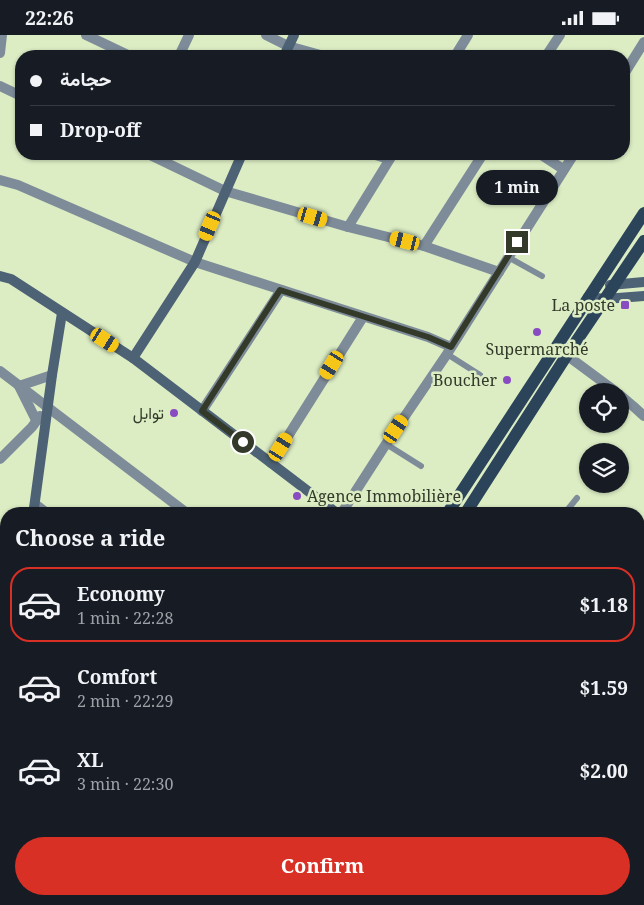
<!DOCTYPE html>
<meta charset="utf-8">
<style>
:root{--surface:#171b24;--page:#20242c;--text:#f1f3f6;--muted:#9ea1a6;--line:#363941;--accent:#d93025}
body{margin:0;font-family:"Noto Serif",Vazirmatn,serif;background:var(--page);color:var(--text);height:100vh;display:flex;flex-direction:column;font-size:19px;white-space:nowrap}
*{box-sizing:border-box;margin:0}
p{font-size:16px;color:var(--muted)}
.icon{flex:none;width:28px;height:28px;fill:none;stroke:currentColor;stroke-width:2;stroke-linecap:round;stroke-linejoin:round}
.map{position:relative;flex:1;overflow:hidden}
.drawer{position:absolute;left:0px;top:472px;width:645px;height:398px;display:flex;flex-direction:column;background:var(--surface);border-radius:20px 20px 0 0;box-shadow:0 1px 4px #0004}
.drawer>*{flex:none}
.top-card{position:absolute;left:15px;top:15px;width:615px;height:110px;border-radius:20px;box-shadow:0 1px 4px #0004;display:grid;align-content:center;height:110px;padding:0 15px;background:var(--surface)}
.tools{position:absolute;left:579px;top:348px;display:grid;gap:10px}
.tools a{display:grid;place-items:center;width:50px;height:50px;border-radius:50%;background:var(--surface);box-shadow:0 1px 4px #0004;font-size:25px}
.end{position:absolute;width:22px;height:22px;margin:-11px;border:6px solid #333a2a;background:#fff;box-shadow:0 0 0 2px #fff}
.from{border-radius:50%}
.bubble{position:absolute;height:35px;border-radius:18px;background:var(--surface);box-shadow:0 1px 4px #0004;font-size:16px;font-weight:700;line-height:35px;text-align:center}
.car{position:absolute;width:15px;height:30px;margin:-15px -8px;border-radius:6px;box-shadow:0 0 4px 1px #0007;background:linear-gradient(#f5c518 24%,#345 0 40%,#f5c518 0 76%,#345 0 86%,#f5c518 0)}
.top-card b{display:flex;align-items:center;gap:18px;height:48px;font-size:19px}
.top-card b+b{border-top:1px solid var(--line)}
.top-card i{width:12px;height:12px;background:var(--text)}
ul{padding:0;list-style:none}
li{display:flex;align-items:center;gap:15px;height:75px;margin:0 10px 8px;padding:0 5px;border:2px solid transparent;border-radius:20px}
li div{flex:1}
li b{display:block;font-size:19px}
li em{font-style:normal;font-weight:700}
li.selected{border-color:var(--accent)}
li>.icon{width:45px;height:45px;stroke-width:1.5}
h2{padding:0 15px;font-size:22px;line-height:60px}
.cta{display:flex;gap:10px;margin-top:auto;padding:10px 15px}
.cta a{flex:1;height:58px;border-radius:30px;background:var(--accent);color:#fff;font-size:20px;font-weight:700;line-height:58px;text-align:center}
.status{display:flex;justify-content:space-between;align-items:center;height:35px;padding:0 25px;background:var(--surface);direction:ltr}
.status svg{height:14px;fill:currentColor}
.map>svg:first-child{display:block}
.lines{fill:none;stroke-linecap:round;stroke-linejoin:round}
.lane{stroke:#7e8c9a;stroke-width:6}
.street{stroke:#7e8c9a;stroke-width:10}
.secondary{stroke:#4d6275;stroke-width:10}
.primary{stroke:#2b445a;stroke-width:12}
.route{stroke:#333a2a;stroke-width:6}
.poi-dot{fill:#894bc1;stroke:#dcedc4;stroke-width:2}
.labels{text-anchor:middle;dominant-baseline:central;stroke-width:5;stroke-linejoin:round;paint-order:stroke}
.poi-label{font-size:16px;fill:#333a2a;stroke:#dcedc4;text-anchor:end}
</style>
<div class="status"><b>22:26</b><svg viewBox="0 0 49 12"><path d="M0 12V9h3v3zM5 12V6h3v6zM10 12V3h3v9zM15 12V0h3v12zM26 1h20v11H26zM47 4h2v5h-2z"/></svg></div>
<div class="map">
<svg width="644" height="870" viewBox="0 0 644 870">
<rect width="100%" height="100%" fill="#dcedc4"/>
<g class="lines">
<g class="lane">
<path d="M 508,222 L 542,241"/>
<path d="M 447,319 L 480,340"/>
<path d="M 386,409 L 421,431"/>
<path d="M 564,479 L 577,463"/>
<path d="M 639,635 L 643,638"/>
</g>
<g class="street">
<path d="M 86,0 L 130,21"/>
<path d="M 266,0 L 288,11 L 324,21"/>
<path d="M 0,18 L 2,0"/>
<path d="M 179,21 L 189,0"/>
<path d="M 455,21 L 468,0"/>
<path d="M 546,21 L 560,0"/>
<path d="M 624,39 L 644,7"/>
<path d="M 0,51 L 21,61"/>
<path d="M 148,119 L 225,156 L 348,192 L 424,211 L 499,237"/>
<path d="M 372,119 L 389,124"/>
<path d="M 540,119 L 563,134"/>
<path d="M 0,145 L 18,150 L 195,227 L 428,302 L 451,312"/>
<path d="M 348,192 L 393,119"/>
<path d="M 424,211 L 483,119"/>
<path d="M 561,316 L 615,356"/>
<path d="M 0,336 L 188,479"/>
<path d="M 620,360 L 633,371 L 644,381"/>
<path d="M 202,376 L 281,255"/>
<path d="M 36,385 L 19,351 L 52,340"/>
<path d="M 0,424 L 32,392 L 40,381"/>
<path d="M 271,428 L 363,282"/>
<path d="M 35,469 L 48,479"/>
<path d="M 341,479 L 386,409 L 447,319 L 574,119"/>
<path d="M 0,496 L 6,494"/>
<path d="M 0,569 L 6,569"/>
<path d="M 0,762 L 6,766"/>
<path d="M 639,786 L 644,778"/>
<path d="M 518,864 L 527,870"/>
<path d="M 613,864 L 622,870"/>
<path d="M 86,870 L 90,864"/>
<path d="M 294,870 L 298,864"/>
<path d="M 374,870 L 374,864"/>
<path d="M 459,870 L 459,864"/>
</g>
<g class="secondary">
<path d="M 284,21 L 294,0"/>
<path d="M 0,241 L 11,244 L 133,323 L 338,479"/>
<path d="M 610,250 L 644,247"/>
<path d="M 588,262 L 605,264 L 644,261"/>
<path d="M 133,323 L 195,227 L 242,119"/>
<path d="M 35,479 L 34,473 L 52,340 L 62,278"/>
<path d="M 639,704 L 644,708"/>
<path d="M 0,738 L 6,668"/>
<path d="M 0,861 L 12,870"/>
</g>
<g class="primary">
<path d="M 447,479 L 644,178"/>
<path d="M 465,479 L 567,320 L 644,206"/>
<path d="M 199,870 L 203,864"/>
<path d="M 219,870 L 223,864"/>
</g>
</g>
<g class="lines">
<path class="route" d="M 243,407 L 202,376 L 280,255 L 428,302 L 451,312 L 517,207"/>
</g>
<g class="poi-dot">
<rect x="620" y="265" width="10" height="10" rx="2.5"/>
<circle cx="537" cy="297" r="5"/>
<circle cx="507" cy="345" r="5"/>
<circle cx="174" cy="378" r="5"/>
<circle cx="297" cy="461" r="5"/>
</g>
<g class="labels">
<g class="poi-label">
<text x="615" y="270">La poste</text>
<text x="537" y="314" text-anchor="middle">Supermarché</text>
<text x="497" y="345">Boucher</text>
<text x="164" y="378">توابل</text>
<text x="307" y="461" text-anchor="start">Agence Immobilière</text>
</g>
</g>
</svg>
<div class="tools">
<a><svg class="icon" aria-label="locate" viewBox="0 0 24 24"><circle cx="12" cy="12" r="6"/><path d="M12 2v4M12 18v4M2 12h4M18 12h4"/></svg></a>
<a><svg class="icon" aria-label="layers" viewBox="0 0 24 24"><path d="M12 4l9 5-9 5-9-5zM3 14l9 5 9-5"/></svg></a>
</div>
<i class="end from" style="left:243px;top:407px"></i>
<i class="end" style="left:517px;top:207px"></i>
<div class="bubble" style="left:476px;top:135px;width:82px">1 min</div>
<i class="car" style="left:313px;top:182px;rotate:106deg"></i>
<i class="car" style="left:210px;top:191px;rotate:203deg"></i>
<i class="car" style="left:405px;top:206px;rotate:284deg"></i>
<i class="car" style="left:105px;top:305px;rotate:123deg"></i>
<i class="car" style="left:332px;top:330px;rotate:212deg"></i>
<i class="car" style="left:396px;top:394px;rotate:34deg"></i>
<i class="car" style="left:281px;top:412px;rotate:32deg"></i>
<div class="top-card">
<b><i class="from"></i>حجامة</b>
<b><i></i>Drop-off</b>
</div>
<section class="drawer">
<h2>Choose a ride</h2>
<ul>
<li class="selected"><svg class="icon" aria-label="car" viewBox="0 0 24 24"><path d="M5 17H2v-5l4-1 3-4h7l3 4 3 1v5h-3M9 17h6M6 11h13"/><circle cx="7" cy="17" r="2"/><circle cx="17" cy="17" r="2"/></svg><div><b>Economy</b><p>1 min · 22:28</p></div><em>$1.18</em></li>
<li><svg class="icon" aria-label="car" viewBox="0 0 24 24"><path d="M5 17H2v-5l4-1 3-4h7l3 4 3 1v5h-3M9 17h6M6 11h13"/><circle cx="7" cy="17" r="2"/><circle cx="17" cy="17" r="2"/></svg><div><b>Comfort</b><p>2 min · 22:29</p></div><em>$1.59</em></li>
<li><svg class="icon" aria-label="car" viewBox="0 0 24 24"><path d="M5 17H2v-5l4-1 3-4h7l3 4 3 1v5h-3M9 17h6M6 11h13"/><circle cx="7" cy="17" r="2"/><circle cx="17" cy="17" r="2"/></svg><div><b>XL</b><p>3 min · 22:30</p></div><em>$2.00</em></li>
</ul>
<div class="cta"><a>Confirm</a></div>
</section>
</div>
